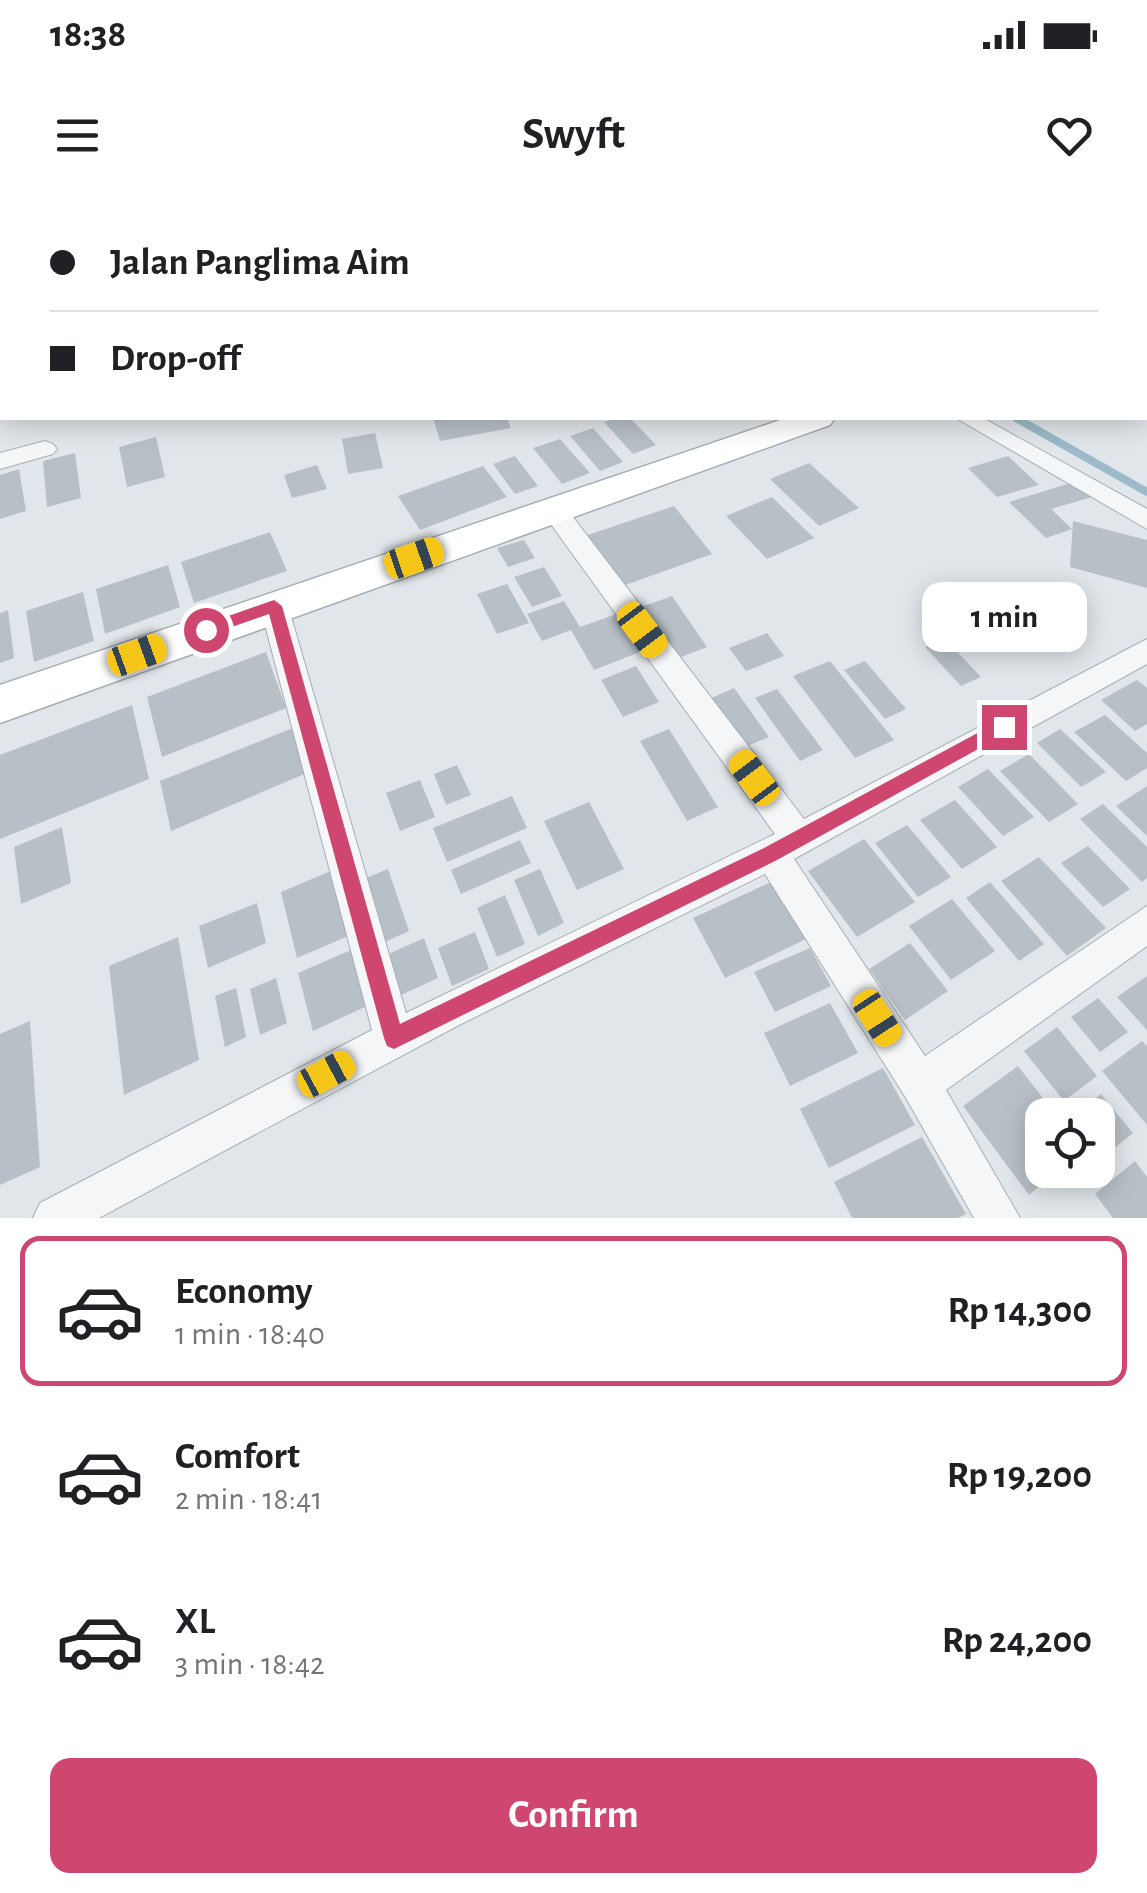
<!DOCTYPE html>
<meta charset="utf-8">
<style>
:root{--surface:#fff;--page:#f2f2f2;--text:#202124;--muted:#757577;--line:#e0e0e0;--accent:#cf4671}
body{margin:0;font-family:"Alegreya Sans",sans-serif;background:var(--page);color:var(--text);height:100vh;display:flex;flex-direction:column;font-size:38px;white-space:nowrap}
*{box-sizing:border-box;margin:0}
p{font-size:32px;color:var(--muted)}
.icon{flex:none;width:55px;height:55px;fill:none;stroke:currentColor;stroke-width:2;stroke-linecap:round;stroke-linejoin:round}
.map{position:relative;height:1018px;overflow:hidden}
.drawer{display:flex;flex-direction:column;background:var(--surface);flex:1}
.drawer>*{flex:none}
.top-card{position:absolute;left:0px;top:0px;width:1148px;height:220px;box-shadow:0 5px 25px #0003;display:grid;align-content:center;height:220px;padding:0 50px;background:var(--surface)}
.buttons{position:absolute;left:1025px;top:898px;display:grid;gap:20px}
.buttons a{display:grid;place-items:center;width:90px;height:90px;border-radius:20px;background:var(--surface);box-shadow:0 5px 25px #0003;font-size:50px}
.end{position:absolute;width:45px;height:45px;margin:-22px;border:12px solid #cf4671;background:#fff;box-shadow:0 0 0 5px #fff}
.from{border-radius:50%}
.bubble{position:absolute;height:70px;border-radius:20px;background:var(--surface);box-shadow:0 5px 25px #0003;font-size:32px;font-weight:700;line-height:70px;text-align:center}
.car{position:absolute;width:30px;height:60px;margin:-30px -15px;border-radius:12px;box-shadow:0 0 8px 2px #0007;background:linear-gradient(#f5c518 24%,#345 0 40%,#f5c518 0 76%,#345 0 86%,#f5c518 0)}
.top-card b{display:flex;align-items:center;gap:35px;height:95px;font-size:38px}
.top-card b+b{border-top:2px solid var(--line)}
.top-card i{width:25px;height:25px;background:var(--text)}
ul{padding:18px 0 0;list-style:none}
li{display:flex;align-items:center;gap:30px;height:150px;margin:0 20px 15px;padding:0 30px;border:5px solid transparent;border-radius:20px}
li div{flex:1}
li b{display:block;font-size:38px}
li em{font-style:normal;font-weight:700}
li.on{border-color:var(--accent)}
li>.icon{width:90px;height:90px;stroke-width:1.5}
.primary-button{display:flex;gap:20px;margin-top:auto;padding:20px 50px}
.primary-button a{flex:1;height:115px;border-radius:20px;background:var(--accent);color:#fff;font-size:40px;font-weight:700;line-height:115px;text-align:center}
.status{display:flex;justify-content:space-between;align-items:center;height:70px;padding:0 50px;background:var(--surface);direction:ltr}
.status svg{height:28px;fill:currentColor}
header{display:flex;justify-content:space-between;align-items:center;height:130px;padding:0 50px;background:var(--surface);font-size:45px;font-weight:700}
.map>svg:first-child{display:block}
.lines{fill:none;stroke-linecap:round;stroke-linejoin:round}
.stream-far1{stroke:#9cbaca;stroke-width:6}
.stream{stroke:#9cbaca;stroke-width:8}
.building{fill:#b8c0c7}
.street-casing{stroke:#a6aeb4;stroke-width:2}
.secondary-casing{stroke:#a6aeb4;stroke-width:3}
.street{fill:#f4f6f8;fill-rule:evenodd}
.secondary{fill:#fff;fill-rule:evenodd}
.route{fill:#cf4671}
</style>
<div class="status"><b>18:38</b><svg viewBox="0 0 49 12"><path d="M0 12V9h3v3zM5 12V6h3v6zM10 12V3h3v9zM15 12V0h3v12zM26 1h20v11H26zM47 4h2v5h-2z"/></svg></div>
<header><svg class="icon" aria-label="menu" viewBox="0 0 24 24"><path d="M4 6h16M4 12h16M4 18h16"/></svg>Swyft<svg class="icon" aria-label="heart" viewBox="0 0 24 24"><path d="M12 20l-8-8c-3-5 5-10 8-4 3-6 11-1 8 4z"/></svg></header>
<div class="map">
<svg width="1147" height="1018" viewBox="0 0 1147 1018">
<rect width="100%" height="100%" fill="#e1e6ea"/>
<g class="lines">
<path class="stream-far1" d="M 641,0 L 645,2"/>
<path class="stream" d="M 1016,218 L 1147,292"/>
</g>
<g class="building">
<path d="M 433,218 L 507,218 L 511,228 L 440,241 Z"/>
<path d="M 617,218 L 630,218 L 656,245 L 633,254 L 604,222 Z"/>
<path d="M 593,228 L 623,262 L 600,271 L 570,236 Z"/>
<path d="M 375,233 L 383,268 L 348,274 L 342,239 Z"/>
<path d="M 156,237 L 165,277 L 127,287 L 119,247 Z"/>
<path d="M 560,239 L 590,273 L 562,284 L 533,248 Z"/>
<path d="M 75,253 L 81,298 L 47,307 L 43,261 Z"/>
<path d="M 515,256 L 538,286 L 515,294 L 493,264 Z"/>
<path d="M 1008,256 L 1039,285 L 997,297 L 968,268 Z"/>
<path d="M 809,263 L 859,308 L 819,326 L 770,279 Z"/>
<path d="M 317,265 L 327,289 L 292,298 L 284,275 Z"/>
<path d="M 483,266 L 507,297 L 420,330 L 398,296 Z"/>
<path d="M 19,269 L 26,311 L 0,319 L 0,275 Z"/>
<path d="M 1074,282 L 1092,297 L 1051,309 L 1072,329 L 1046,338 L 1009,302 Z"/>
<path d="M 772,297 L 814,338 L 767,359 L 726,316 Z"/>
<path d="M 674,306 L 712,354 L 617,388 L 582,337 Z"/>
<path d="M 1073,321 L 1147,340 L 1147,388 L 1070,367 Z"/>
<path d="M 270,332 L 287,371 L 194,403 L 181,362 Z"/>
<path d="M 524,340 L 535,358 L 508,367 L 497,348 Z"/>
<path d="M 168,365 L 180,407 L 105,434 L 96,389 Z"/>
<path d="M 544,367 L 562,396 L 532,407 L 514,377 Z"/>
<path d="M 507,384 L 529,423 L 497,434 L 477,394 Z"/>
<path d="M 83,392 L 94,441 L 34,462 L 26,411 Z"/>
<path d="M 672,396 L 707,447 L 671,461 L 636,409 Z"/>
<path d="M 564,401 L 580,427 L 625,411 L 650,448 L 594,470 L 571,430 L 542,441 L 527,414 Z"/>
<path d="M 8,410 L 14,458 L 0,463 L 0,413 Z"/>
<path d="M 767,433 L 784,456 L 746,471 L 729,448 Z"/>
<path d="M 945,439 L 981,477 L 961,486 L 925,447 Z"/>
<path d="M 266,452 L 286,508 L 162,557 L 147,497 Z"/>
<path d="M 830,461 L 894,540 L 855,558 L 793,476 Z"/>
<path d="M 865,461 L 906,509 L 885,519 L 844,470 Z"/>
<path d="M 636,466 L 659,502 L 623,517 L 601,480 Z"/>
<path d="M 1137,480 L 1147,488 L 1147,524 L 1135,531 L 1101,500 Z"/>
<path d="M 734,488 L 769,537 L 743,548 L 709,499 Z"/>
<path d="M 777,489 L 823,550 L 800,561 L 755,498 Z"/>
<path d="M 132,505 L 149,579 L 0,639 L 0,555 Z"/>
<path d="M 1105,515 L 1147,553 L 1147,568 L 1126,581 L 1074,532 Z"/>
<path d="M 298,526 L 314,570 L 171,631 L 160,581 Z"/>
<path d="M 669,529 L 718,607 L 687,621 L 640,541 Z"/>
<path d="M 1060,529 L 1106,572 L 1081,587 L 1037,543 Z"/>
<path d="M 1029,554 L 1078,604 L 1049,622 L 1000,571 Z"/>
<path d="M 457,565 L 471,595 L 446,605 L 434,574 Z"/>
<path d="M 988,569 L 1034,617 L 1003,636 L 958,587 Z"/>
<path d="M 420,580 L 435,617 L 400,631 L 386,593 Z"/>
<path d="M 1147,586 L 1147,636 L 1116,606 Z"/>
<path d="M 512,596 L 527,628 L 447,662 L 433,628 Z"/>
<path d="M 955,600 L 997,647 L 962,669 L 920,620 Z"/>
<path d="M 589,602 L 624,669 L 577,690 L 544,621 Z"/>
<path d="M 1103,604 L 1147,647 L 1147,678 L 1142,682 L 1080,619 Z"/>
<path d="M 907,625 L 951,677 L 918,697 L 875,643 Z"/>
<path d="M 62,627 L 71,683 L 21,704 L 14,647 Z"/>
<path d="M 864,639 L 915,702 L 857,737 L 808,671 Z"/>
<path d="M 520,640 L 531,663 L 461,694 L 451,670 Z"/>
<path d="M 1088,646 L 1130,689 L 1103,707 L 1061,663 Z"/>
<path d="M 1039,657 L 1106,728 L 1067,756 L 1001,681 Z"/>
<path d="M 388,669 L 409,731 L 374,747 L 354,683 Z"/>
<path d="M 540,669 L 564,723 L 538,736 L 514,680 Z"/>
<path d="M 333,670 L 353,734 L 297,758 L 281,692 Z"/>
<path d="M 771,682 L 806,739 L 725,778 L 693,718 Z"/>
<path d="M 990,682 L 1044,744 L 1019,761 L 966,698 Z"/>
<path d="M 505,695 L 525,744 L 497,757 L 477,708 Z"/>
<path d="M 952,699 L 995,751 L 951,780 L 909,726 Z"/>
<path d="M 257,703 L 266,743 L 208,768 L 199,726 Z"/>
<path d="M 475,732 L 489,769 L 452,786 L 438,748 Z"/>
<path d="M 178,737 L 199,860 L 124,895 L 109,766 Z"/>
<path d="M 424,738 L 438,778 L 386,802 L 373,761 Z"/>
<path d="M 910,743 L 948,791 L 905,820 L 869,769 Z"/>
<path d="M 810,748 L 831,786 L 775,812 L 754,772 Z"/>
<path d="M 351,750 L 367,806 L 313,831 L 298,773 Z"/>
<path d="M 1147,776 L 1147,830 L 1117,797 Z"/>
<path d="M 276,778 L 287,823 L 260,835 L 250,789 Z"/>
<path d="M 236,788 L 246,837 L 225,847 L 215,796 Z"/>
<path d="M 1098,798 L 1128,832 L 1100,852 L 1071,817 Z"/>
<path d="M 830,803 L 858,853 L 790,886 L 764,833 Z"/>
<path d="M 30,821 L 40,967 L 0,985 L 0,834 Z"/>
<path d="M 1057,827 L 1097,876 L 1064,901 L 1024,851 Z"/>
<path d="M 1142,841 L 1147,846 L 1147,925 L 1102,871 Z"/>
<path d="M 1018,866 L 1056,915 L 1042,915 L 1042,970 L 1059,970 L 1029,995 L 963,906 Z"/>
<path d="M 883,868 L 915,925 L 829,968 L 800,909 Z"/>
<path d="M 1101,894 L 1133,933 L 1098,961 L 1098,915 L 1075,915 Z"/>
<path d="M 922,937 L 966,1014 L 958,1018 L 852,1018 L 834,982 Z"/>
<path d="M 1135,961 L 1147,977 L 1147,1018 L 1113,1018 L 1095,994 Z"/>
</g>
<g class="lines">
<defs>
<g id="street">
<rect x="189" y="0" width="16" height="2"/>
<path d="M 312,0 L 328,0 L 329,2 L 313,2 Z"/>
<path d="M 956,218 L 983,218 L 1147,309 L 1147,329 Z"/>
<path d="M 45,241 L 53,244 L 57,249 L 53,254 L 0,269 L 0,253 Z"/>
<path d="M 554,301 L 563,304 L 804,619 L 1147,439 L 1147,464 L 794,659 L 925,856 L 1147,706 L 1147,746 L 946,890 L 1020,1018 L 974,1018 L 906,898 L 765,674 L 459,825 L 99,1018 L 33,1018 L 40,1003 L 372,830 L 260,406 L 264,399 L 274,395 L 284,399 L 288,406 L 406,813 L 775,634 L 545,316 L 542,310 L 545,304 Z"/>
</g>
<g id="secondary">
<path d="M 595,0 L 623,0 L 624,2 L 596,2 Z"/>
<path d="M 1147,92 L 1147,110 L 1145,111 L 1145,93 Z"/>
<path d="M 786,218 L 835,218 L 830,225 L 0,523 L 0,485 Z"/>
</g>
</defs>
<use href="#street" class="street-casing"/>
<use href="#secondary" class="secondary-casing"/>
<use href="#street" class="street"/>
<use href="#secondary" class="secondary"/>
</g>
<path class="route" d="M 274,400 L 282,406 L 400,824 L 764,648 L 998,522 L 1009,522 L 1012,527 L 1009,532 L 777,660 L 394,849 L 387,846 L 384,838 L 269,414 L 206,436 L 198,430 L 200,426 Z"/>
</svg>
<div class="buttons">
<a><svg class="icon" aria-label="locate" viewBox="0 0 24 24"><circle cx="12" cy="12" r="6"/><path d="M12 2v4M12 18v4M2 12h4M18 12h4"/></svg></a>
</div>
<i class="end from" style="left:206px;top:430px"></i>
<i class="end" style="left:1004px;top:527px"></i>
<div class="bubble" style="left:922px;top:382px;width:165px">1 min</div>
<i class="car" style="left:414px;top:358px;rotate:71deg"></i>
<i class="car" style="left:642px;top:430px;rotate:143deg"></i>
<i class="car" style="left:137px;top:455px;rotate:70deg"></i>
<i class="car" style="left:754px;top:578px;rotate:323deg"></i>
<i class="car" style="left:877px;top:818px;rotate:147deg"></i>
<i class="car" style="left:326px;top:874px;rotate:62deg"></i>
<div class="top-card">
<b><i class="from"></i>Jalan Panglima Aim</b>
<b><i></i>Drop-off</b>
</div>
</div>
<section class="drawer">
<ul>
<li class="on"><svg class="icon" aria-label="car" viewBox="0 0 24 24"><path d="M5 17H2v-5l4-1 3-4h7l3 4 3 1v5h-3M9 17h6M6 11h13"/><circle cx="7" cy="17" r="2"/><circle cx="17" cy="17" r="2"/></svg><div><b>Economy</b><p>1 min · 18:40</p></div><em>Rp 14,300</em></li>
<li><svg class="icon" aria-label="car" viewBox="0 0 24 24"><path d="M5 17H2v-5l4-1 3-4h7l3 4 3 1v5h-3M9 17h6M6 11h13"/><circle cx="7" cy="17" r="2"/><circle cx="17" cy="17" r="2"/></svg><div><b>Comfort</b><p>2 min · 18:41</p></div><em>Rp 19,200</em></li>
<li><svg class="icon" aria-label="car" viewBox="0 0 24 24"><path d="M5 17H2v-5l4-1 3-4h7l3 4 3 1v5h-3M9 17h6M6 11h13"/><circle cx="7" cy="17" r="2"/><circle cx="17" cy="17" r="2"/></svg><div><b>XL</b><p>3 min · 18:42</p></div><em>Rp 24,200</em></li>
</ul>
<div class="primary-button"><a>Confirm</a></div>
</section>
